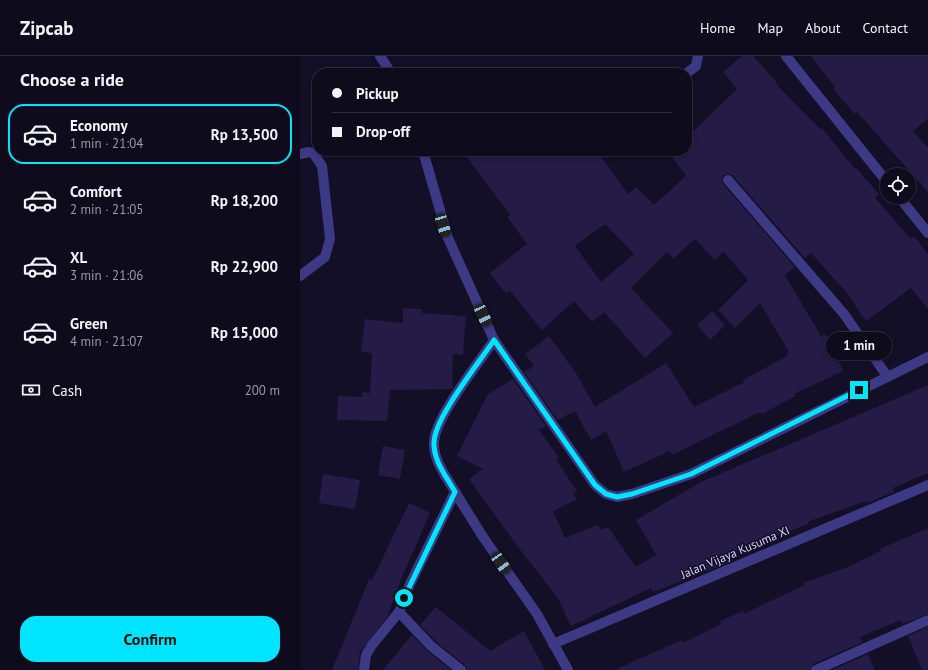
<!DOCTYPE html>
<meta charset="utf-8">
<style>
:root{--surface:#0e0b1c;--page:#171425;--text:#f1f3f6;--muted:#9b9ba3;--line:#2e2b3b;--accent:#00e5ff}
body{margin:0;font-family:"PT Sans",sans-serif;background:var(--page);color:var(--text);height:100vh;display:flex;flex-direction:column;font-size:15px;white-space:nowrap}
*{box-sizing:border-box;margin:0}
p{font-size:13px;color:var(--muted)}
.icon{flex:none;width:22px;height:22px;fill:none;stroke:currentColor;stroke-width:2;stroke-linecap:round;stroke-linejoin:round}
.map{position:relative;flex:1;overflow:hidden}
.side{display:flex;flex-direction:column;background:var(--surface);width:300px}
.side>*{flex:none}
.guide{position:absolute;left:12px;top:12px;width:380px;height:88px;border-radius:16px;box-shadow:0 2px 6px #0003,0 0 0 1px var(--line);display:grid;align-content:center;height:88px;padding:0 20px;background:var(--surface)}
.buttons{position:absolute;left:580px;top:112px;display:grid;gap:8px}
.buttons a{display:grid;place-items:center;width:36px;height:36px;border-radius:50%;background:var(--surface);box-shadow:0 2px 6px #0003,0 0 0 1px var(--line);font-size:20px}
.end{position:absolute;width:18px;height:18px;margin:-9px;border:5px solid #00e5ff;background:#111;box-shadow:0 0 0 2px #111}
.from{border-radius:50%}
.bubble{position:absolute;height:28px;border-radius:14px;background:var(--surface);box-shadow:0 2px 6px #0003,0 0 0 1px var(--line);font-size:13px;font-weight:600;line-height:28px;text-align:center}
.car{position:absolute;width:12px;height:24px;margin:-12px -6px;border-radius:5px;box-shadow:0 0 3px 1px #0007;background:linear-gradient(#222 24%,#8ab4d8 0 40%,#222 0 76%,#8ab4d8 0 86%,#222 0)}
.guide b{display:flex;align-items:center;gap:14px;height:38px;font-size:15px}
.guide b+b{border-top:1px solid var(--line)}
.guide i{width:10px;height:10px;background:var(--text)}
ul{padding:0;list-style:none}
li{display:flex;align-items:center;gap:12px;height:60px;margin:0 8px 6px;padding:0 12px;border:2px solid transparent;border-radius:16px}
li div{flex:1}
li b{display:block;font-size:15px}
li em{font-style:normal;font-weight:600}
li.on{border-color:var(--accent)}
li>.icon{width:36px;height:36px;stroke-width:1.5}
h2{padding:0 20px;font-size:18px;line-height:48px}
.pay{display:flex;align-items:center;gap:10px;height:44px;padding:0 20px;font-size:15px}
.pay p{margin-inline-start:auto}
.cta{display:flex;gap:8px;margin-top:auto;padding:8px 20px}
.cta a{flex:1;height:46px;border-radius:16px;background:var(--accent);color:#111;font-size:16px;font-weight:600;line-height:46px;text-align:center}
header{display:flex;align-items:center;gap:24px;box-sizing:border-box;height:56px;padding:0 20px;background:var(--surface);border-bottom:1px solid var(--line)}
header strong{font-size:19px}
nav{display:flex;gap:22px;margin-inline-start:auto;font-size:14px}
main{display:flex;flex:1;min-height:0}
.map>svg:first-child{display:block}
.building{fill:#241b47;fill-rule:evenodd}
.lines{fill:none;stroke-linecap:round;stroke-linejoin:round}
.street{stroke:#3d3a85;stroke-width:10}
.route{stroke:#00e5ff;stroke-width:5}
.labels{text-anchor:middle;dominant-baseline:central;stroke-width:3;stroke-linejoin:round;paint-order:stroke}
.street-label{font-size:12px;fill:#d9d4ff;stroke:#130f26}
</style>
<header>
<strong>Zipcab</strong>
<nav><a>Home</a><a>Map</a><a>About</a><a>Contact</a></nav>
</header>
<main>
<section class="side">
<h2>Choose a ride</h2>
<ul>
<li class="on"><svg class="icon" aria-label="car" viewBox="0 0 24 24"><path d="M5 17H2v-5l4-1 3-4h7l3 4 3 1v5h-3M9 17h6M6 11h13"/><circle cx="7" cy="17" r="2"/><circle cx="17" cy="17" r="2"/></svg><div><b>Economy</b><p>1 min · 21:04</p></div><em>Rp 13,500</em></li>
<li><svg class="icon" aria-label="car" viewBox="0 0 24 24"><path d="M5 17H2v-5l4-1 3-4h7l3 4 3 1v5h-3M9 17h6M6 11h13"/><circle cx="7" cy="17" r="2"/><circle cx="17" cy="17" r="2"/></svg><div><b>Comfort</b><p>2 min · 21:05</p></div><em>Rp 18,200</em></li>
<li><svg class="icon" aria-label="car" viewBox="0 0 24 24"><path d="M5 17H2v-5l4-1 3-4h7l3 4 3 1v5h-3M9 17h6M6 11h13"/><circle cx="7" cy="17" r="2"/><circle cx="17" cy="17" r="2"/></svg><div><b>XL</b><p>3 min · 21:06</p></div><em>Rp 22,900</em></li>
<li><svg class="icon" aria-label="car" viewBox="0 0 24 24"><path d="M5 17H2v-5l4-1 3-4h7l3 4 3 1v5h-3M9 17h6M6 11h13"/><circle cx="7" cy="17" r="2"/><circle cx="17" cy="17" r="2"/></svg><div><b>Green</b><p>4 min · 21:07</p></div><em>Rp 15,000</em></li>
</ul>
<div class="pay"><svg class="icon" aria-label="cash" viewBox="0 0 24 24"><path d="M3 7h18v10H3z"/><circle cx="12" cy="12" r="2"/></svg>Cash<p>200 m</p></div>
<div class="cta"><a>Confirm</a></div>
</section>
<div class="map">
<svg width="628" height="614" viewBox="0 0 628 614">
<rect width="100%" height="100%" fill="#130f26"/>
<g class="building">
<path d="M 442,0 L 453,0 L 478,28 L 477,29 L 520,73 L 522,72 L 555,113 L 556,112 L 579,138 L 575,142 L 611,183 L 614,180 L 628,198 L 628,253 L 611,232 L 566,265 L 546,236 L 511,197 L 505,202 L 433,120 L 430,118 L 424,119 L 422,122 L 423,128 L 495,211 L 485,219 L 521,280 L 526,278 L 543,315 L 494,338 L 496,340 L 462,358 L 460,356 L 372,399 L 370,395 L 324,416 L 306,375 L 291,384 L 275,355 L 258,364 L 224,316 L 234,310 L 225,298 L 249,280 L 276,317 L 295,351 L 366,307 L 394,351 L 445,326 L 443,324 L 487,300 L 486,297 L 489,296 L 460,247 L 435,272 L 418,254 L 448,224 L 423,195 L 415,204 L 395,183 L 373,203 L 367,196 L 331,232 L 373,277 L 345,302 L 304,256 L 292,266 L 274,245 L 242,274 L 210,235 L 206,238 L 190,217 L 227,188 L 207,161 L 210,159 L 162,95 L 297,95 L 328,138 L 336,131 L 354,149 L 386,120 L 368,95 L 387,95 L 387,81 L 437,33 L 423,16 ZM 305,168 L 334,198 L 301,226 L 275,190 Z"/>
<path d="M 511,0 L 628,0 L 628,63 L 613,75 L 628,92 L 628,136 L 557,56 L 555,58 L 533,33 L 535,31 Z"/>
<path d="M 103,252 L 122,253 L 122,257 L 166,260 L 163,299 L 153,298 L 152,333 L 90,334 L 87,365 L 37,364 L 38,340 L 62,341 L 62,336 L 70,337 L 72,297 L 61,296 L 65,263 L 103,267 Z"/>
<path d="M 412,255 L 425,269 L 410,284 L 397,269 Z"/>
<path d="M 213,323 L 246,370 L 239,374 L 259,402 L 256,404 L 277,435 L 273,438 L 277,443 L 253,455 L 265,482 L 297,469 L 301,474 L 308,471 L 336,511 L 356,499 L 336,464 L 401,426 L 628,329 L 628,417 L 593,432 L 594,436 L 567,447 L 566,445 L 507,466 L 508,468 L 426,499 L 428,507 L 353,536 L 351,532 L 271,570 L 258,542 L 218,491 L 169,423 L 183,413 L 157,400 L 188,338 Z"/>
<path d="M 83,390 L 105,394 L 100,423 L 78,419 Z"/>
<path d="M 23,418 L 60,424 L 55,453 L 19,447 Z"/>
<path d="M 109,447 L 130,457 L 102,521 L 87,561 L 60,596 L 58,614 L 32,614 L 69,523 L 72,524 Z"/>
<path d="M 628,472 L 628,558 L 603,568 L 601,564 L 560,581 L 563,586 L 513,608 L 510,614 L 314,614 L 382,584 L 383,587 L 421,568 L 420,565 L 443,555 L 444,558 L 504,529 L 503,527 L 548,511 L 581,495 L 580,493 Z"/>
<path d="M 136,551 L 190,595 L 224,575 L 245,614 L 167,614 L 165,609 L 135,585 L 120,569 Z"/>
<path d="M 628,571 L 628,614 L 622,614 L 608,580 Z"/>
<path d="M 112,579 L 127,595 L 151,614 L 83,614 Z"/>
<path d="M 568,598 L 575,614 L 532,614 Z"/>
</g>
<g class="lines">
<g class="street">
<path d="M 80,0 L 91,17"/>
<path d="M 486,0 L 587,126"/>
<path d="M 387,17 L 396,10 L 398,0"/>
<path d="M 123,95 L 148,182 L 194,284 C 179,307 135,361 134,386 C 133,405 147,421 155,436"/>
<path d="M 0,98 L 9,96 L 13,97 L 22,110 L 30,183 L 25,201 L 0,220"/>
<path d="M 428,124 L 544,258 L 587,320"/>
<path d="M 599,141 L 628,177"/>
<path d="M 194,284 L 295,429 L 306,438 L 317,441 L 332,438 L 391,418 L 628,301"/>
<path d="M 99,556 L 131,590 L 161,614"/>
<path d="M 253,588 L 628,429"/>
<path d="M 64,614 L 66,599 L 72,589 L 99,556 L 110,528 L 155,436 L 183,481 L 237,558 L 268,614"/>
<path d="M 516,614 L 628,564"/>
</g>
</g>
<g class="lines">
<path class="route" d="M 104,542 L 155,436 C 147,421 133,405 134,386 C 135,361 179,307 194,284 L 295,429 L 306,438 L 317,441 L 332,438 L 391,418 L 559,334"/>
</g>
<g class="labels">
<g class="street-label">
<text transform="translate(435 496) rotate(-23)">Jalan Vijaya Kusuma XI</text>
</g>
</g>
</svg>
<div class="buttons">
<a><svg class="icon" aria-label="locate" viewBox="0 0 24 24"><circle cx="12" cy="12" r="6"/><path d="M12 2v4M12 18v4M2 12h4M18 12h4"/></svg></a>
</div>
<i class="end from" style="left:104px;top:542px"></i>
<i class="end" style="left:559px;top:334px"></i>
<div class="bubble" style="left:526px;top:276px;width:66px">1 min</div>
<i class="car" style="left:143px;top:169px;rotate:163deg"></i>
<i class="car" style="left:183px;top:259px;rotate:155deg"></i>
<i class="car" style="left:201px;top:507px;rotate:145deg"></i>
<div class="guide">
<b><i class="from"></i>Pickup</b>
<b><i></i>Drop-off</b>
</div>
</div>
</main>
